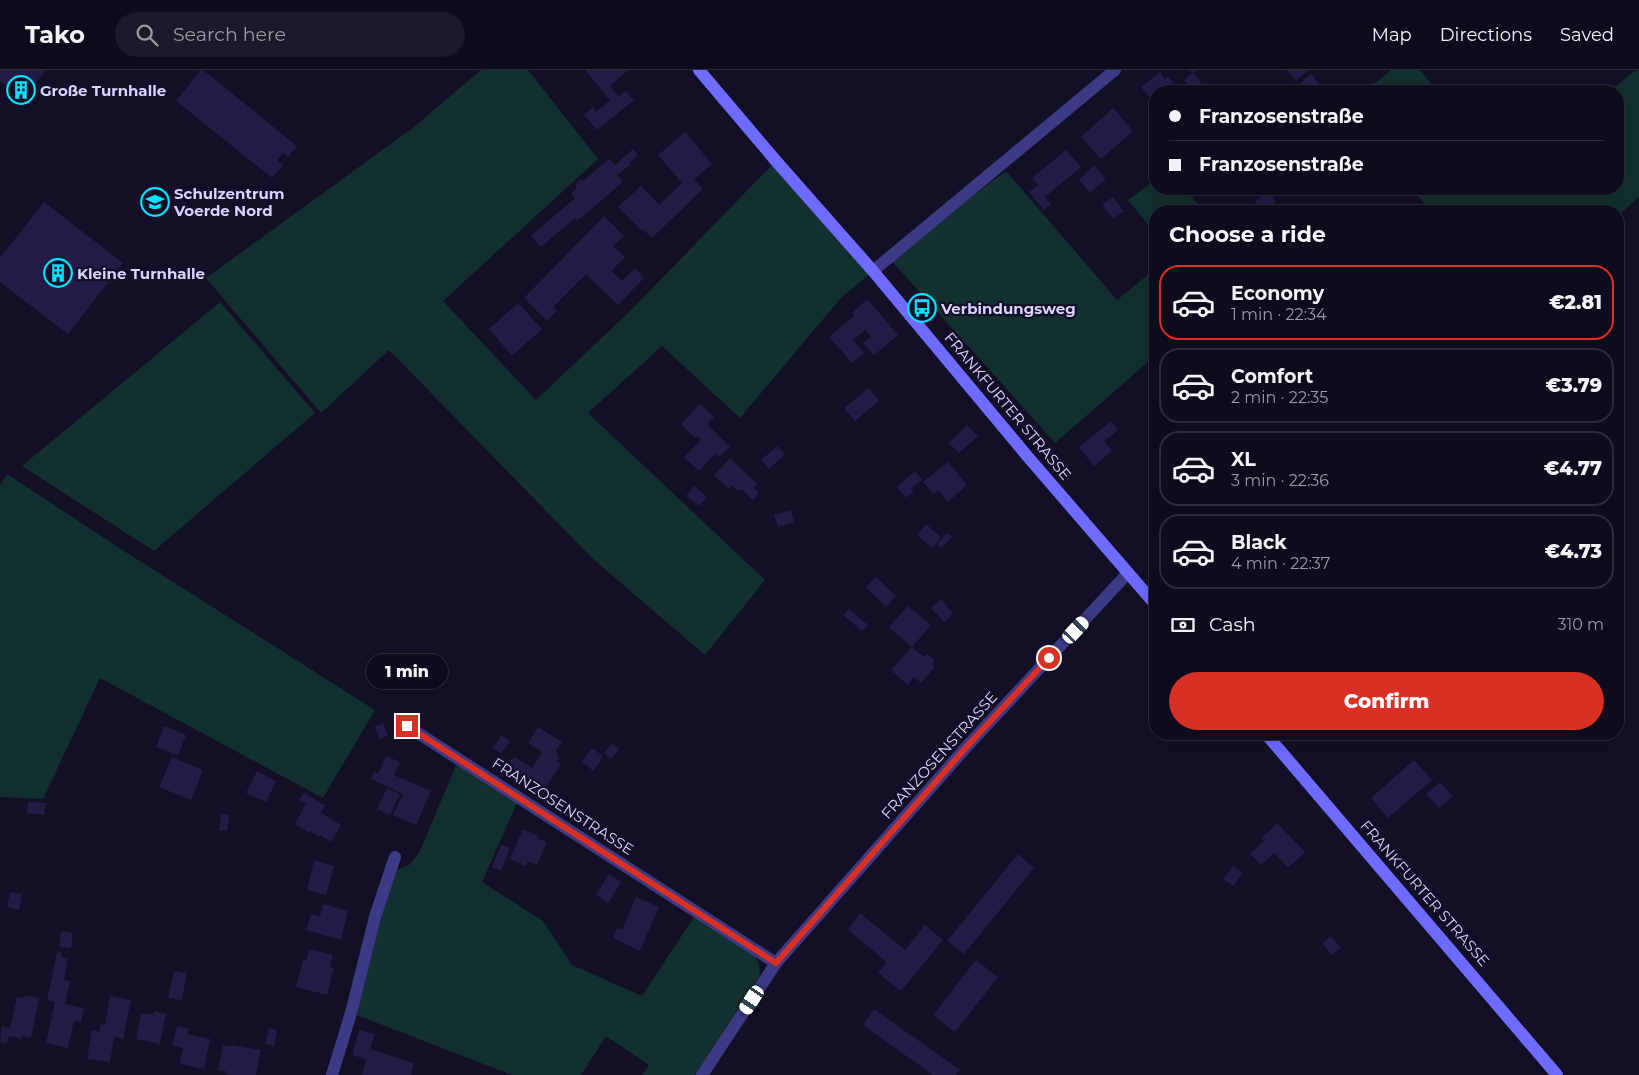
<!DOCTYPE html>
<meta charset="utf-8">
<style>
:root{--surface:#0e0b1c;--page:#1c1929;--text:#f1f3f6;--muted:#9b9ba3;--line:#2e2b3b;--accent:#d93025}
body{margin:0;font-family:Montserrat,sans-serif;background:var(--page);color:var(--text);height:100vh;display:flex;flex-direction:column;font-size:19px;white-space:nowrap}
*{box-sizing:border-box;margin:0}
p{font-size:16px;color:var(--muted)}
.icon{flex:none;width:28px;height:28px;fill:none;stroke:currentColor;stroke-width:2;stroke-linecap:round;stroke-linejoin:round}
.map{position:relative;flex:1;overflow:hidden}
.side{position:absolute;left:1149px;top:135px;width:475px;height:535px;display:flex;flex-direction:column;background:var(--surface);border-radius:20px;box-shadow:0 5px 20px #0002,0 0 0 1px var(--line)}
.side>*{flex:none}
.top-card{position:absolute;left:1149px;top:15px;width:475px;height:110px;border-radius:20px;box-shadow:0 5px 20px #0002,0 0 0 1px var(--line);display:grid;align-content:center;height:110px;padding:0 20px;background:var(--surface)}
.end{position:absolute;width:22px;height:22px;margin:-11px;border:6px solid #d93025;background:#fff;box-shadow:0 0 0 2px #fff}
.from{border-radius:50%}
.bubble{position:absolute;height:35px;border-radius:18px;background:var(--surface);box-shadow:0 5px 20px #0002,0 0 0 1px var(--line);font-size:16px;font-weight:800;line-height:35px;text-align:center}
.car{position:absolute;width:15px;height:30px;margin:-15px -8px;border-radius:6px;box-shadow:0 0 4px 1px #0007;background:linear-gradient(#fff 24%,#345 0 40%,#fff 0 76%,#345 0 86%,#fff 0)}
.top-card b{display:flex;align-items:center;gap:18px;height:48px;font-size:19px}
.top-card b+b{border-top:1px solid var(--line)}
.top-card i{width:12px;height:12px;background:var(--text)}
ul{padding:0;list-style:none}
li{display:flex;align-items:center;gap:15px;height:75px;margin:0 10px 8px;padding:0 10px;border:2px solid var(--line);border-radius:20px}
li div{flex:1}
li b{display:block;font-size:19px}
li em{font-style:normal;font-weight:800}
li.active{border-color:var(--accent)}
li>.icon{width:45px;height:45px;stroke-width:1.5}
h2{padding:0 20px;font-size:22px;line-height:60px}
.pay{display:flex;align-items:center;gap:12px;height:55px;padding:0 20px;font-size:19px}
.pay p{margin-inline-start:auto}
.cta{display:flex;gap:10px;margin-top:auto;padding:10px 20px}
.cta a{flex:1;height:58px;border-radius:30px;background:var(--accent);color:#fff;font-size:20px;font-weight:800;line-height:58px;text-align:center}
header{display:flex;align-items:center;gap:30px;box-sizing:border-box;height:70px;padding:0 25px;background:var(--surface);border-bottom:1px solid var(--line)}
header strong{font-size:24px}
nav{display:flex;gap:28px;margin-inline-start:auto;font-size:18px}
.search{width:350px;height:45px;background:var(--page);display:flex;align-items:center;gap:12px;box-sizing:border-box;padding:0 18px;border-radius:28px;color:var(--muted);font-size:19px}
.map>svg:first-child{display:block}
.green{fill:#12302f}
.building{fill:#241b47}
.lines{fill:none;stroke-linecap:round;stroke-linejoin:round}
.street{stroke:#3d3a85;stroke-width:12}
.secondary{stroke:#6f6bff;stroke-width:12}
.route{stroke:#d93025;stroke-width:6}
.labels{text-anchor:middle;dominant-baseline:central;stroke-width:4.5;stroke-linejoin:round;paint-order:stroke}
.poi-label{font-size:15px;font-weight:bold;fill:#d9d4ff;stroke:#130f26;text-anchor:start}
.street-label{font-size:15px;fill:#d9d4ff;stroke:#130f26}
</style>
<header>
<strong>Tako</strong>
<div class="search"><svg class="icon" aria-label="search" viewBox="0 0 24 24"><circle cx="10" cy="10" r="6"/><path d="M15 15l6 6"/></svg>Search here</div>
<nav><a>Map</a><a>Directions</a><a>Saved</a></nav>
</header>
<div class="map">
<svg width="1639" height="1005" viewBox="0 0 1639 1005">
<rect width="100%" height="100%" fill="#130f26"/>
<g class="green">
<path d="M 481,0 L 528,0 L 598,89 L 443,231 L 536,330 L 630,241 L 776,91 L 873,201 L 840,229 L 740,348 L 662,276 L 588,343 L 765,510 L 705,585 L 592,488 L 389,280 L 321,343 L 206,208 L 414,57 Z"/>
<path d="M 1391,0 L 1420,0 L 1437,21 L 1365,21 Z"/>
<path d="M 1636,0 L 1639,0 L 1639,127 L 1618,146 L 1618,141 L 1431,141 L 1412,119 L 1618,119 L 1618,21 L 1610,21 Z"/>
<path d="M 1006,101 L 1117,230 L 1155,199 L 1155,286 L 1055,373 L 889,188 Z"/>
<path d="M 1155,110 L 1155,119 L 1185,119 L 1203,141 L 1155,141 L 1155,163 L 1128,130 Z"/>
<path d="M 220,232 L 315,343 L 154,481 L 22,396 Z"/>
<path d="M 7,404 L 124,481 L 375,640 L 323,728 L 100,608 L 43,729 L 0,727 L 0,415 Z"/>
<path d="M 457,693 L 517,733 L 482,812 L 543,851 L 572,895 L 642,926 L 694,847 L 753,884 C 759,891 761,898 759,907 L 695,1005 L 642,1005 L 649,995 L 606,966 L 581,1005 L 512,1005 L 354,944 L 384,833 L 398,799 L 409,795 L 419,783 Z"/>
</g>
<g class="building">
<path d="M 0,0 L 46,0 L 23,29 L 0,11 Z"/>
<path d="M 201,0 L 203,0 L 297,76 L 288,87 L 283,83 L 277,90 L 283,95 L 272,108 L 176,31 Z"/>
<path d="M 587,0 L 628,0 L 610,16 L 619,27 L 626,21 L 634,30 L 597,60 L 584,45 L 593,37 L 596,42 L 610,30 L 586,1 Z"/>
<path d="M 1190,0 L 1196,0 L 1193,3 L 1208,21 L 1194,21 L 1184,10 L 1192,3 Z"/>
<path d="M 1287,0 L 1309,0 L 1296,11 Z"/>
<path d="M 1160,2 L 1165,9 L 1168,6 L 1173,12 L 1170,15 L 1176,21 L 1155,21 L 1155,34 L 1141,17 Z"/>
<path d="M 1311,4 L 1325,21 L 1304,21 L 1299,14 Z"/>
<path d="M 1113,38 L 1133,61 L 1101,89 L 1081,67 Z"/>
<path d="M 685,62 L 712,94 L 694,109 L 703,119 L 652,168 L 643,159 L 642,161 L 618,137 L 641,116 L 659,135 L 682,113 L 658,85 Z"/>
<path d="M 633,79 L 638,85 L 629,93 L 630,95 L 617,105 L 623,112 L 577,151 L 575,148 L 541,177 L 531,166 L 575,128 L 571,123 L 577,118 L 575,115 L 581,109 L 583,111 L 609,89 L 615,95 Z"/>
<path d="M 1066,80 L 1081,97 L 1045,127 L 1051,134 L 1044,140 L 1029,122 L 1038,115 L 1032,108 Z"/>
<path d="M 1094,95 L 1106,109 L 1090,123 L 1079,110 Z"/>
<path d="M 1268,121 L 1276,132 L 1262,141 L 1255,131 Z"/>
<path d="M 1113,127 L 1124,141 L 1113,149 L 1102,135 Z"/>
<path d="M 44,132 L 123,193 L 68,264 L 0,212 L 0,188 Z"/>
<path d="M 604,146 L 624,166 L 613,176 L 625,187 L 611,201 L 622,211 L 635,198 L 644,208 L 618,235 L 586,204 L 553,237 L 557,241 L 547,251 L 524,228 Z"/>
<path d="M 867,229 L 898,265 L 874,285 L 863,273 L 871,267 L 865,260 L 853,270 L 864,283 L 852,293 L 829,267 L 854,246 L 852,243 Z"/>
<path d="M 518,233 L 542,259 L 512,286 L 489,259 Z"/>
<path d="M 869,318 L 879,331 L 855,351 L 844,338 Z"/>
<path d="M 700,334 L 714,347 L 707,354 L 730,377 L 719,387 L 715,384 L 699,401 L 684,387 L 701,370 L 697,366 L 695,368 L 681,354 Z"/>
<path d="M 1111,351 L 1118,360 L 1104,371 L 1112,381 L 1094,396 L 1079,377 Z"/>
<path d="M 967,355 L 978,366 L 959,383 L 949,373 Z"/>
<path d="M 777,376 L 785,384 L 769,399 L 761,390 Z"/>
<path d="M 730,388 L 757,414 L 754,418 L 759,423 L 753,430 L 741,419 L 738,421 L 732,415 L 729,419 L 714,405 Z"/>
<path d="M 948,392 L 967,415 L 948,432 L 938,420 L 933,424 L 923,412 Z"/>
<path d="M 915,401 L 922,410 L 911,418 L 914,421 L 906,428 L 897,417 Z"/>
<path d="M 694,416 L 707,427 L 699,436 L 686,426 Z"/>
<path d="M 791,440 L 794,452 L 778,457 L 774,445 Z"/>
<path d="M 926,454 L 941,467 L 932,478 L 917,465 Z"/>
<path d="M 947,463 L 952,467 L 942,478 L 937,474 Z"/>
<path d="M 876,507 L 896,526 L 886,537 L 866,517 Z"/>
<path d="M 941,529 L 953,544 L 944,552 L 931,538 Z"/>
<path d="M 908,536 L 931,555 L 912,577 L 924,587 L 927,584 L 935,591 L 932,594 L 935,597 L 921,613 L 914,607 L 908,615 L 891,600 L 912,577 L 889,557 Z"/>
<path d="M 849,539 L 868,555 L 862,561 L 843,545 Z"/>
<path d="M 383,653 L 388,665 L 380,669 L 375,657 Z"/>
<path d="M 164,656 L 186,665 L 178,686 L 156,677 Z"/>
<path d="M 538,657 L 562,672 L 556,680 L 559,689 L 557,691 L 561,694 L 544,720 L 508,697 L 514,687 L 532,698 L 542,682 L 528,673 Z"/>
<path d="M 1478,664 L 1492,664 L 1484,671 Z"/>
<path d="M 501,665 L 510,671 L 501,684 L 493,678 Z"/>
<path d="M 612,673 L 619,679 L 611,689 L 604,683 Z"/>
<path d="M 592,678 L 603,686 L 600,691 L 601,691 L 593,701 L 582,692 Z"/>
<path d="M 386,686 L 400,692 L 394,705 L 431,721 L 416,755 L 393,745 L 403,724 L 371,709 L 374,702 L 378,704 Z"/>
<path d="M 172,687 L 203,700 L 191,730 L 159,717 Z"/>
<path d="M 1414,690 L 1432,710 L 1388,748 L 1371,728 Z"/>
<path d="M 257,701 L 276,711 L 266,732 L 246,723 Z"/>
<path d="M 1440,712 L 1453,726 L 1439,738 L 1426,724 Z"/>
<path d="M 387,718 L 400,724 L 390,745 L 377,739 Z"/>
<path d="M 304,723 L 325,735 L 321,743 L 341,755 L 331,772 L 320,765 L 319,767 L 310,761 L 309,763 L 295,754 L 306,734 L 299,730 Z"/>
<path d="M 28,732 L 46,733 L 44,745 L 27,743 Z"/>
<path d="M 221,744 L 229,745 L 227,761 L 219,760 Z"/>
<path d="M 1277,753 L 1305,782 L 1288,798 L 1274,783 L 1261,795 L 1250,784 L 1264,771 L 1261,769 Z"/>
<path d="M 523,759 L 538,766 L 537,768 L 547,772 L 537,795 L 528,791 L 526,796 L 510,789 Z"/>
<path d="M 501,774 L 510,778 L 501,801 L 492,797 Z"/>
<path d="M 1018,784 L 1034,798 L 964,884 L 947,871 Z"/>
<path d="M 314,790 L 334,796 L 326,825 L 307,820 Z"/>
<path d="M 1233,796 L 1243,803 L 1233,816 L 1223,809 Z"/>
<path d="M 609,804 L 621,812 L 608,833 L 596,825 Z"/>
<path d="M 10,822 L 22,824 L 19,840 L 7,837 Z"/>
<path d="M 636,827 L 659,837 L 640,881 L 613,868 L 617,858 L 622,860 Z"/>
<path d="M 323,834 L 348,841 L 341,870 L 306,860 L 311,844 L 320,846 Z"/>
<path d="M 860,843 L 905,880 L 925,855 L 943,870 L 901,921 L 878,903 L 887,892 L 848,860 Z"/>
<path d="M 61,861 L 73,863 L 71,878 L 59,877 Z"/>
<path d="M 1331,866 L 1341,878 L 1332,885 L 1322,873 Z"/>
<path d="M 309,879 L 333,885 L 330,897 L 334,898 L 327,925 L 296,917 L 303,890 L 306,891 Z"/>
<path d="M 57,882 L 62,883 L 61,887 L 68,888 L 64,910 L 70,911 L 65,934 L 84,938 L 81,952 L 74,950 L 68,978 L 46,973 L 55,932 L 47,930 Z"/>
<path d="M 976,890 L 998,907 L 955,962 L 933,945 Z"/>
<path d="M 174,901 L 187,903 L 182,930 L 168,928 Z"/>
<path d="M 25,925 L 39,928 L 31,968 L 22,966 L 22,969 L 9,966 L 7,973 L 0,972 L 2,956 L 10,958 L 17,927 L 24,928 Z"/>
<path d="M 110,926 L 131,930 L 123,969 L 114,967 L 110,992 L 87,989 L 92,960 L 99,962 L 101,954 L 105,955 Z"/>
<path d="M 874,939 L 960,1000 L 956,1005 L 933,1005 L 863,955 Z"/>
<path d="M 154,941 L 166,944 L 160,974 L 136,969 L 141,943 L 153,945 Z"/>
<path d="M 177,956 L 188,958 L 187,964 L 210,969 L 204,999 L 180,994 L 183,978 L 172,976 Z"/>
<path d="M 269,958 L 277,960 L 274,976 L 265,974 Z"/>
<path d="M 359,960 L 375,964 L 370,979 L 414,993 L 411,1005 L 362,1005 L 366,989 L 352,985 Z"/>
<path d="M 223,975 L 231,977 L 232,975 L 261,980 L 256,1005 L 231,1005 L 226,1004 L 226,1001 L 218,1000 Z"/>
</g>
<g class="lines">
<g class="street">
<path d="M 873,201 L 1115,0"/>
<path d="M 407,656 L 776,893"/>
<path d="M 332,1005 L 351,943 L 375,847 L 395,787"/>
<path d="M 702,1005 L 776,893 L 970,673 L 1128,503"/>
</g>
<g class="secondary">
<path d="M 699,0 L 776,91 L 873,201 L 1028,387 L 1155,534"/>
<path d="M 1266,664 L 1557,1005"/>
</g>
</g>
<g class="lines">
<path class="route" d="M 407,656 L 776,893 L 970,673 L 1049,588"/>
</g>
<defs>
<symbol id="building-ring" viewBox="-11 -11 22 22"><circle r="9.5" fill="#130f26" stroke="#00e5ff" stroke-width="1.5"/><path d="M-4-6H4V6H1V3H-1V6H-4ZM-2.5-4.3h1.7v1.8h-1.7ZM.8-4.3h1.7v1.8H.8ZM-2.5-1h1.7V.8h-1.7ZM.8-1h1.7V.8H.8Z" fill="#00e5ff"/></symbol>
<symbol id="school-ring" viewBox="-11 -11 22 22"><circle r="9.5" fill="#130f26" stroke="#00e5ff" stroke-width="1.5"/><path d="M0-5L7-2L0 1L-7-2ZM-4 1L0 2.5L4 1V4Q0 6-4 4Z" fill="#00e5ff"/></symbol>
<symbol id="bus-ring" viewBox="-11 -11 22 22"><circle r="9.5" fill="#130f26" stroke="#00e5ff" stroke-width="1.5"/><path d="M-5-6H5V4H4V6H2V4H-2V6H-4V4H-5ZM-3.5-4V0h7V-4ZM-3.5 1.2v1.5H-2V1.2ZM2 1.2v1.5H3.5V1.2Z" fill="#00e5ff"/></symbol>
</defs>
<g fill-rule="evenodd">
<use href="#building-ring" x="5" y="4" width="32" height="32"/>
<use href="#school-ring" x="139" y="116" width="32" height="32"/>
<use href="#building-ring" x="42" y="187" width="32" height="32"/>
<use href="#bus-ring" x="906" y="222" width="32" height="32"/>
</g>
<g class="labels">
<g class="poi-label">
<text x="40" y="20">Große Turnhalle</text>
<text x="174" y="123">Schulzentrum<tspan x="174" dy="17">Voerde Nord</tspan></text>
<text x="77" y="203">Kleine Turnhalle</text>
<text x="941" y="238">Verbindungsweg</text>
</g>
<g class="street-label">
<text transform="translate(1008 336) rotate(50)">FRANKFURTER STRASSE</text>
<text transform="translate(939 685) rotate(-48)">FRANZOSENSTRASSE</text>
<text transform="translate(563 736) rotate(33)">FRANZOSENSTRASSE</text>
<text transform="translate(1425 823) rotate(49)">FRANKFURTER STRASSE</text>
</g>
</g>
</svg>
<i class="end from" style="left:1049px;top:588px"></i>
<i class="end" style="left:407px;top:656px"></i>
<div class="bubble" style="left:366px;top:584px;width:82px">1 min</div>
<i class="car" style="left:1076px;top:560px;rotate:43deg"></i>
<i class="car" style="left:752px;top:930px;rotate:213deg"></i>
<div class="top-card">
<b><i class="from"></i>Franzosenstraße</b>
<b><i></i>Franzosenstraße</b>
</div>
<section class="side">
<h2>Choose a ride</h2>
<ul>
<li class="active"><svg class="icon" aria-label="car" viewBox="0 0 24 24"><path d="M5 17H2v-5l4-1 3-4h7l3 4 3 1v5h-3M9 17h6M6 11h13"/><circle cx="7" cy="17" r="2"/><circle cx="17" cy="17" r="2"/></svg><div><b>Economy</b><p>1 min · 22:34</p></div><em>€2.81</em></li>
<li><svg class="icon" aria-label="car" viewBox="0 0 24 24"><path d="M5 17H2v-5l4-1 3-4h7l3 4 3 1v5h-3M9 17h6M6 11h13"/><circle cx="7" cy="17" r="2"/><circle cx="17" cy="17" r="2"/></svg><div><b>Comfort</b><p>2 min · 22:35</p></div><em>€3.79</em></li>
<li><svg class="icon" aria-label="car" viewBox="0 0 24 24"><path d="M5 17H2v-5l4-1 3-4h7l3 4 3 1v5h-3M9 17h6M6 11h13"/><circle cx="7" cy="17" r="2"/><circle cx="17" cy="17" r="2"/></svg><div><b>XL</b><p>3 min · 22:36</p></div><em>€4.77</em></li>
<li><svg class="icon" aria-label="car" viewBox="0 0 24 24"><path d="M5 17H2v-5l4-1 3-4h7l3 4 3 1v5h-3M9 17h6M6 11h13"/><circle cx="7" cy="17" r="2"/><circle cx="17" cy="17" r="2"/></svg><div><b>Black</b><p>4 min · 22:37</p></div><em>€4.73</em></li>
</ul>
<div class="pay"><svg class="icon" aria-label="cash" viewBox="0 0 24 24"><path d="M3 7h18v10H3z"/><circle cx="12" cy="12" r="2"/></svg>Cash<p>310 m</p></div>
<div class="cta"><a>Confirm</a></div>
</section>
</div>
